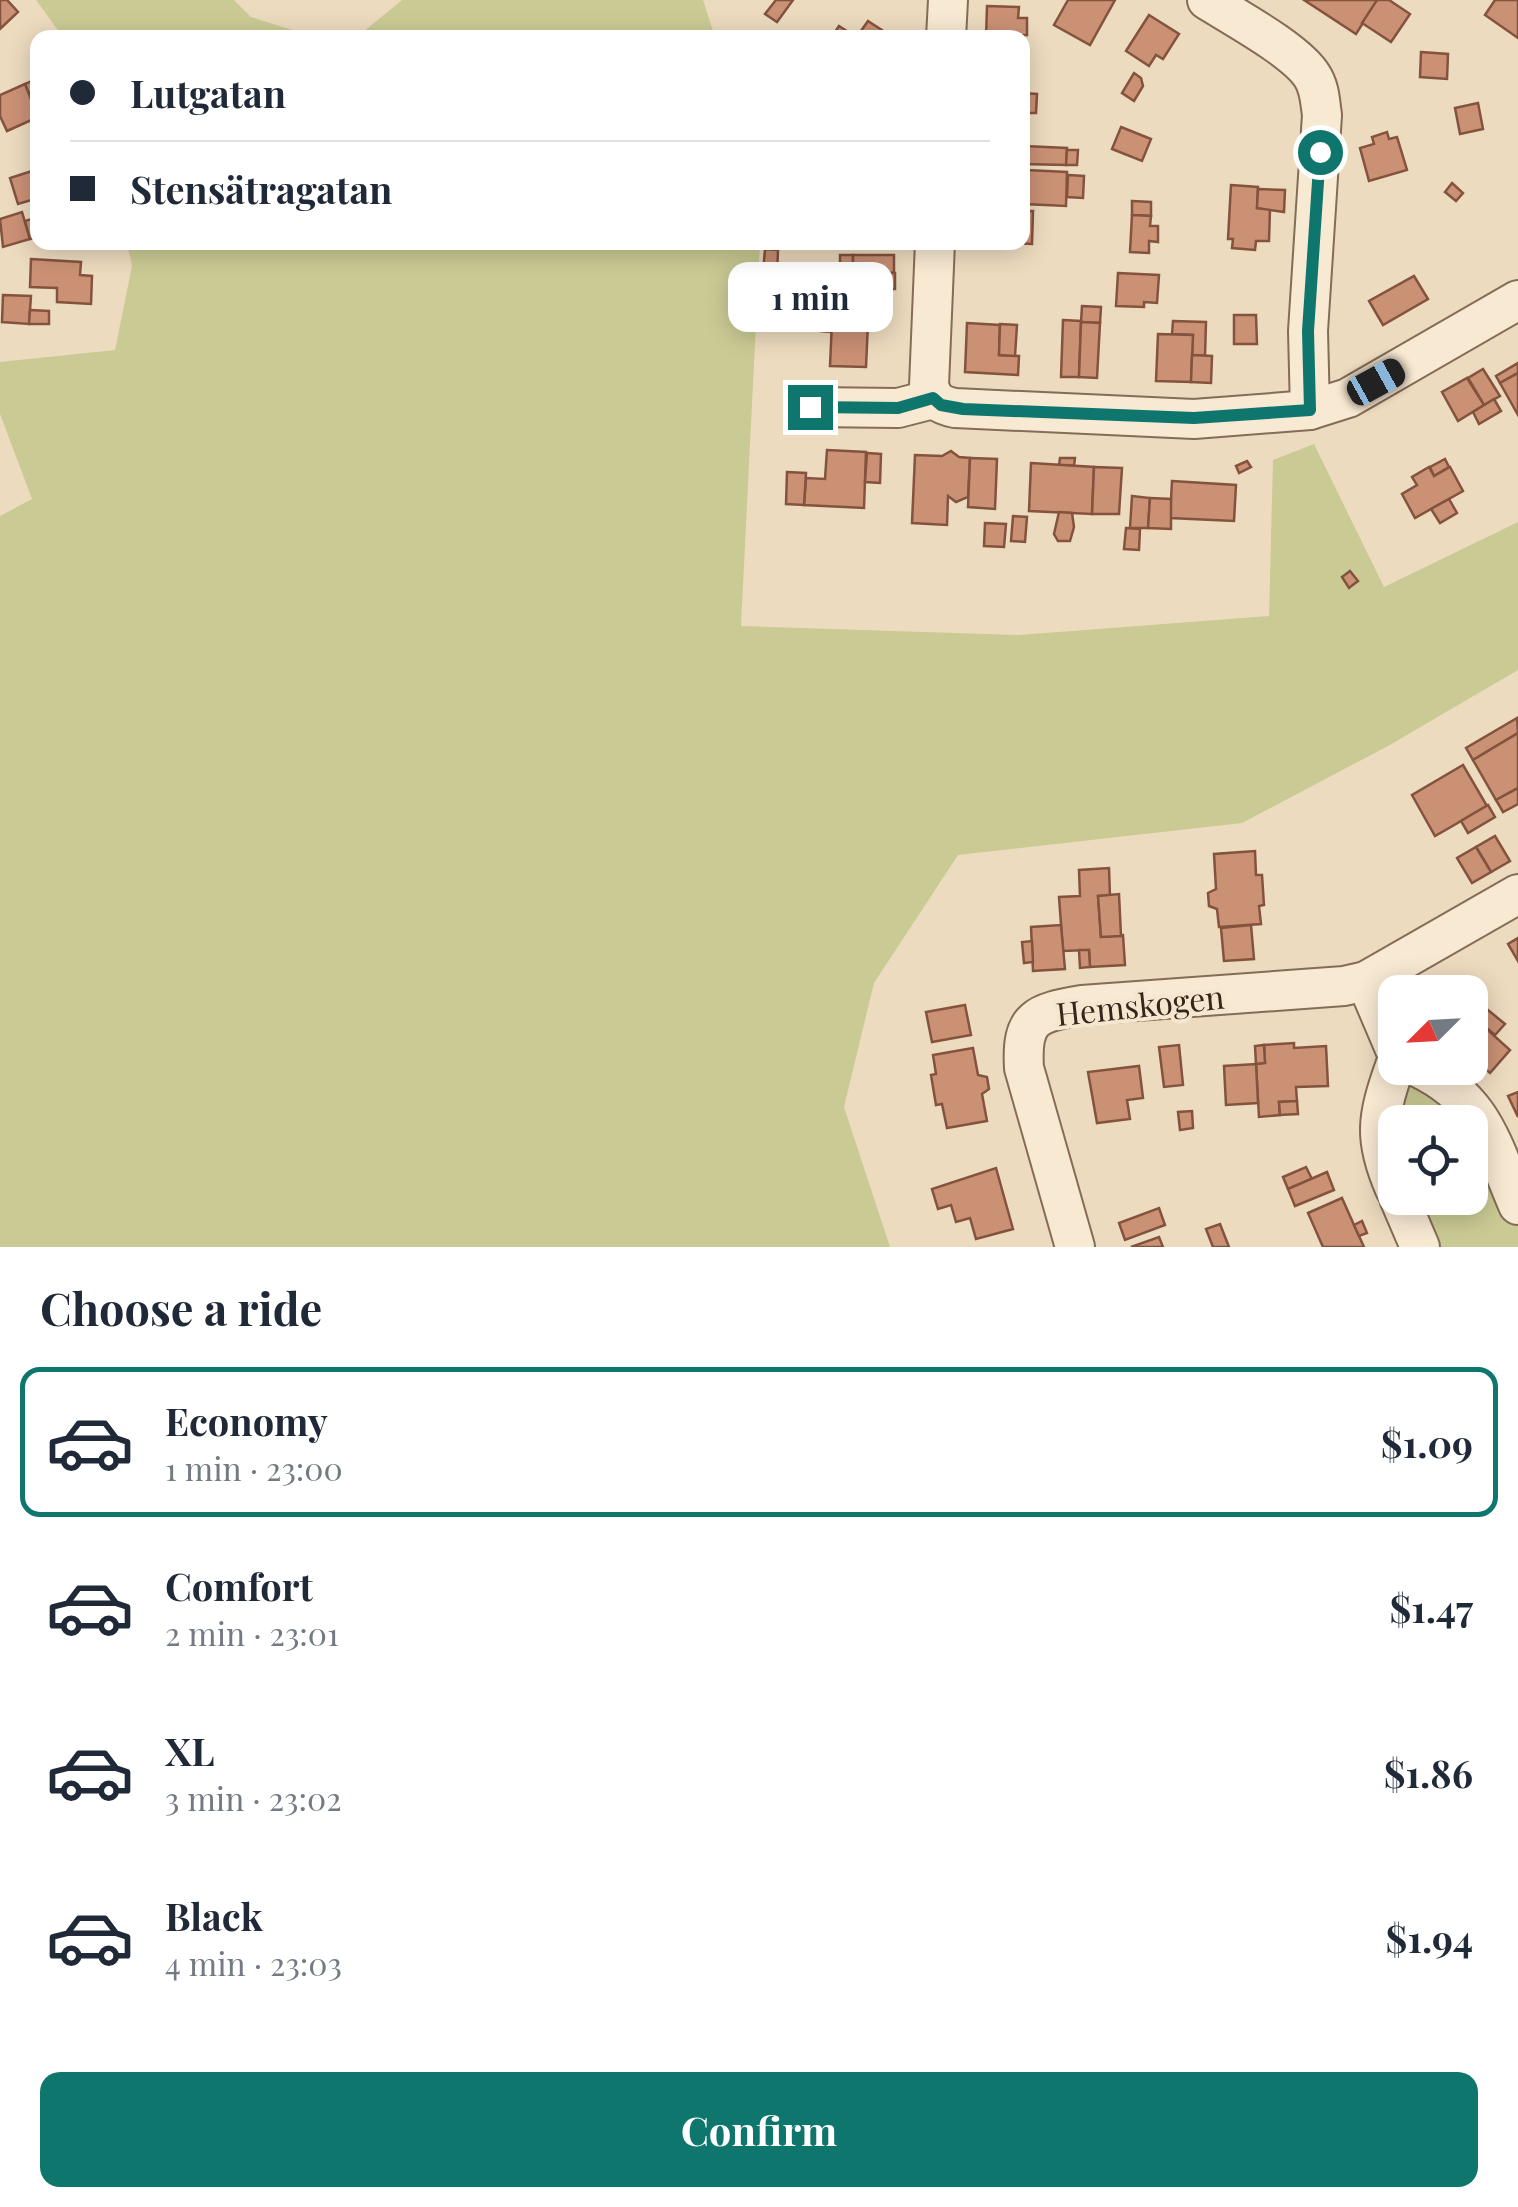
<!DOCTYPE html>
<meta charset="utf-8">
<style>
:root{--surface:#fff;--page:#f6f6f7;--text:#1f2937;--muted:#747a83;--line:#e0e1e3;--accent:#0f766e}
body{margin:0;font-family:"Playfair Display",serif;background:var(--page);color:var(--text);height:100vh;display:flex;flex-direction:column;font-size:38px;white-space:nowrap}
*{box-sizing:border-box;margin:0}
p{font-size:32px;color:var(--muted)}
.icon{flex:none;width:55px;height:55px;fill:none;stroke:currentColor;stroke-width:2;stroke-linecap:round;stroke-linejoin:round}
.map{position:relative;height:1247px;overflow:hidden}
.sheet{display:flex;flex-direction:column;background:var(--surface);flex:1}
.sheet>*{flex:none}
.guide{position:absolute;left:30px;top:30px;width:1000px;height:220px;border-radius:20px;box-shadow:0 5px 25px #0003;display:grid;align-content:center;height:220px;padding:0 40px;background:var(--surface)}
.needle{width:65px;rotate:246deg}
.controls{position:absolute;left:1378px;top:975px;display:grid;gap:20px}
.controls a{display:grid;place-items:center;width:110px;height:110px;border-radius:20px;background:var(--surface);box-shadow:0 5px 25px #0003;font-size:50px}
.end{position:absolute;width:45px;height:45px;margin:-22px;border:12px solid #0f766e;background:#fff;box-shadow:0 0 0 5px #fff}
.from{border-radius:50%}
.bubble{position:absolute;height:70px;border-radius:20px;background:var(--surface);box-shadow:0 5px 25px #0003;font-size:32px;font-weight:700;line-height:70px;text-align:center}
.car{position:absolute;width:30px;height:60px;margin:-30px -15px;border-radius:12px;box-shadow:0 0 8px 2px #0007;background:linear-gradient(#222 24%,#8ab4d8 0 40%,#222 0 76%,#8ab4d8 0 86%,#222 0)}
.guide b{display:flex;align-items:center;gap:35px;height:95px;font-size:38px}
.guide b+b{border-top:2px solid var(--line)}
.guide i{width:25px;height:25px;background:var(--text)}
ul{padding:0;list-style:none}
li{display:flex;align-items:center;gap:30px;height:150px;margin:0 20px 15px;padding:0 20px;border:5px solid transparent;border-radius:20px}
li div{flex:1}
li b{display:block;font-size:38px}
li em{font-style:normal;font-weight:700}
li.current{border-color:var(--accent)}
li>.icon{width:90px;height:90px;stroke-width:1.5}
h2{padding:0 40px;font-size:45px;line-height:120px}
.cta{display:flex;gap:20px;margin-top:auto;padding:20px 40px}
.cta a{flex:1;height:115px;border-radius:20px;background:var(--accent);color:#fff;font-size:40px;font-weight:700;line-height:115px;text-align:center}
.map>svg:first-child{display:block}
.green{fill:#cacb94}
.building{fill:#cb9175;stroke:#84533e;stroke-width:2.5}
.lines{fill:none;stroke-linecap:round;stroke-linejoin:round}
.minor-casing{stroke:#856c58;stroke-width:42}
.minor{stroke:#f8e9d2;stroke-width:38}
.route{stroke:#0f766e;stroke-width:12}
.labels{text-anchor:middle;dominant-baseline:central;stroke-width:8;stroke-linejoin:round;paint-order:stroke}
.street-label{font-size:32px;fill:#35261c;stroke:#f5e6cf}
</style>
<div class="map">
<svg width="1518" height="1247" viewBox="0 0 1518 1247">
<rect width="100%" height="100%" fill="#eddbbf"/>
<g class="green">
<path d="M 36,0 L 234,0 L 251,17 L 315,37 L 63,37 Z"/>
<path d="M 402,0 L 703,0 L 715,37 L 357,37 Z"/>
<path d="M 127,243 L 760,243 L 741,626 L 1019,635 L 1269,616 L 1273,460 L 1314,444 L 1384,587 L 1518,522 L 1518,670 L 1388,746 L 1242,823 L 958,855 L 874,983 L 844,1107 L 890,1247 L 0,1247 L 0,516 L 32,499 L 0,414 L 0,362 L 115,350 L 132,266 Z"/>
<path d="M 1395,1066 L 1419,1068 L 1440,1078 L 1474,1108 L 1518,1205 L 1518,1247 L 1420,1247 L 1399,1198 L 1470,1198 L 1470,1122 L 1395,1122 L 1395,1189 C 1373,1139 1377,1117 1395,1066 Z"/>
</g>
<g class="building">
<path d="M 0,0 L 7,0 L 18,12 L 0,29 Z"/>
<path d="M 776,0 L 793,0 L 777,22 L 765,14 Z"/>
<path d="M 1068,0 L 1115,0 L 1090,45 L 1054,25 Z"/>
<path d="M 1304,0 L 1376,0 L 1377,1 L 1356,34 Z"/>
<path d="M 1389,0 L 1410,14 L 1391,42 L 1362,23 L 1377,0 Z"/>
<path d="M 1495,0 L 1518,0 L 1518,38 L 1485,15 Z"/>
<path d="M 987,6 L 1019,7 L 1018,18 L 1027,18 L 1027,35 L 986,38 Z"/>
<path d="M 1149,15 L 1179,34 L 1163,59 L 1156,55 L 1149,66 L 1126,51 Z"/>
<path d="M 868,21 L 891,36 L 890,38 L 869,38 L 861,31 L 856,38 Z"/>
<path d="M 839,26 L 856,37 L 856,38 L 831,38 Z"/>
<path d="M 1421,52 L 1448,54 L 1447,79 L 1420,77 Z"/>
<path d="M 1134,73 L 1141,78 L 1143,86 L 1134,101 L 1122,93 Z"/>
<path d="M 38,78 L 38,98 L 32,100 L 25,84 Z"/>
<path d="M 25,84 L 38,117 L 7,131 L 0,116 L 0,95 Z"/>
<path d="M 1022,93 L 1037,94 L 1036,113 L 1022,113 Z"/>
<path d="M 1478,103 L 1483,129 L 1460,134 L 1455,108 Z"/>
<path d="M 1121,127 L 1151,139 L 1142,161 L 1112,149 Z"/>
<path d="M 1387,132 L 1389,139 L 1397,137 L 1407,170 L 1369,181 L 1360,148 L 1374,144 L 1372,137 Z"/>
<path d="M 1024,146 L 1067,148 L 1066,165 L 1023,164 Z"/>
<path d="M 1067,150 L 1078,150 L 1077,165 L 1066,165 Z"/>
<path d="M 38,169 L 38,198 L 18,204 L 10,178 Z"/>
<path d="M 1026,170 L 1067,172 L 1066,206 L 1024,204 Z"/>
<path d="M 1068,175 L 1084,176 L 1083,198 L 1067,197 Z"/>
<path d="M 1452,183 L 1463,193 L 1456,201 L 1445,192 Z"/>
<path d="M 1231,185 L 1258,187 L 1257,208 L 1270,209 L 1269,241 L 1256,241 L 1255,250 L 1232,248 L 1233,239 L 1228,239 Z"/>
<path d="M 1258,189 L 1285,190 L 1284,212 L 1257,208 Z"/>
<path d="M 1132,201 L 1151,202 L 1151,216 L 1132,215 Z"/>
<path d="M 1022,211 L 1033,211 L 1032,244 L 1011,243 L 1022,242 Z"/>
<path d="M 22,212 L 30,239 L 3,247 L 0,219 Z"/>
<path d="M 1132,215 L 1151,216 L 1150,226 L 1158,226 L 1158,242 L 1149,241 L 1149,253 L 1130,252 Z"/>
<path d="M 38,217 L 38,237 L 30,239 L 25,221 Z"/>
<path d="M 765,249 L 778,250 L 777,275 L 763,273 Z"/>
<rect x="840" y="255" width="13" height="17"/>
<path d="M 853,255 L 894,255 L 894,273 L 853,272 Z"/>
<path d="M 31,259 L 81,262 L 80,275 L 92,276 L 91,304 L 57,302 L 57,288 L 30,287 Z"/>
<path d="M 851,272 L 895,273 L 895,289 L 851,289 Z"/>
<path d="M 1118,273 L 1159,275 L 1157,303 L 1144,302 L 1144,307 L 1116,306 Z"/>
<path d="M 1414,276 L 1428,299 L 1383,325 L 1369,301 Z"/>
<path d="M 3,295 L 31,296 L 29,324 L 2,322 Z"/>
<path d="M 1082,306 L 1101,307 L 1100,323 L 1081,322 Z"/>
<path d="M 30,310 L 49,311 L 49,324 L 29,324 Z"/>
<path d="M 1234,315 L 1256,315 L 1257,344 L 1234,344 Z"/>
<path d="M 1063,320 L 1081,321 L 1079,377 L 1061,377 Z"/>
<path d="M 832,321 L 868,323 L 866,367 L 830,366 Z"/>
<path d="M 1173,321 L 1206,322 L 1205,356 L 1192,355 L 1193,335 L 1172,334 Z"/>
<path d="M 821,322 L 832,323 L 831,332 L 821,331 Z"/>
<path d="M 1081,322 L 1100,323 L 1097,378 L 1079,377 Z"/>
<path d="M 967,323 L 1000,325 L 999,355 L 1019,356 L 1018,375 L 965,372 Z"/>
<path d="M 1000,324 L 1017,325 L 1015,356 L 999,355 Z"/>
<path d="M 1158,334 L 1193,335 L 1191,382 L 1156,381 Z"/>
<path d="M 1192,355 L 1212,356 L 1211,383 L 1191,382 Z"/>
<path d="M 1518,363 L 1518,373 L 1500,383 L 1496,376 Z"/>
<path d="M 1483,369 L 1500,396 L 1484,405 L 1468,378 Z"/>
<path d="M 1518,373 L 1518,415 L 1500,383 Z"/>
<path d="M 1467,378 L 1484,405 L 1458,421 L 1442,392 Z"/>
<path d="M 1494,399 L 1501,411 L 1479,424 L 1473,412 Z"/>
<path d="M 827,450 L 866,452 L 864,508 L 804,505 L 806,478 L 825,479 Z"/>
<path d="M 951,451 L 959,457 L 970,458 L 968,497 L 956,502 L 948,496 L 947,525 L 912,523 L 915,455 L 942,456 Z"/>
<path d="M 867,453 L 881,454 L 880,483 L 865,482 Z"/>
<path d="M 970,458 L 997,459 L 995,509 L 968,507 Z"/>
<path d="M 1060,458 L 1075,458 L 1074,466 L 1059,465 Z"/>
<path d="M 1445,459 L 1449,467 L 1434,476 L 1430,467 Z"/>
<path d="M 1247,461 L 1251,467 L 1239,473 L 1236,466 Z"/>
<path d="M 1031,463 L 1094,467 L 1092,514 L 1029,511 Z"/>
<path d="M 1094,467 L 1122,468 L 1119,514 L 1092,514 Z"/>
<path d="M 1429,467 L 1434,476 L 1450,467 L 1463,491 L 1415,518 L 1402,494 L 1417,485 L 1412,477 Z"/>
<path d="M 787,472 L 806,473 L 804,505 L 786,504 Z"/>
<path d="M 1172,481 L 1236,485 L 1234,521 L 1170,518 Z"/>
<path d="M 1132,496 L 1150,498 L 1148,528 L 1130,528 Z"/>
<path d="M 1150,498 L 1171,499 L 1171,529 L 1148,528 Z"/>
<path d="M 1449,499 L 1457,513 L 1440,523 L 1431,509 Z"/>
<path d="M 1059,512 L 1072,513 L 1074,527 L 1070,541 L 1058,541 L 1054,534 Z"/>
<path d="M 1013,516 L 1027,517 L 1025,542 L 1011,541 Z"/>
<path d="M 985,523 L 1006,524 L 1004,547 L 984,546 Z"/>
<path d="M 1126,528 L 1140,529 L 1139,550 L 1124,549 Z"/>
<path d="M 1350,571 L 1358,581 L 1349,588 L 1342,577 Z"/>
<path d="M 1517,718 L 1518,733 L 1473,760 L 1466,748 Z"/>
<path d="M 1518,733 L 1518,788 L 1496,800 L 1473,760 Z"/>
<path d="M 1463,765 L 1487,806 L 1435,836 L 1412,795 Z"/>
<path d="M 1518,788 L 1518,804 L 1503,812 L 1496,800 Z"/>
<path d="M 1488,805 L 1495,817 L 1468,833 L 1461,821 Z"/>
<path d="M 1495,836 L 1510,861 L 1491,872 L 1476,847 Z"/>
<path d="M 1476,847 L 1491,872 L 1472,883 L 1457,858 Z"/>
<path d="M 1255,851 L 1256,875 L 1262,875 L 1264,905 L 1259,906 L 1261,924 L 1219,927 L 1217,909 L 1209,906 L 1208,893 L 1216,889 L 1214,854 Z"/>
<path d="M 1109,868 L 1110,896 L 1098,896 L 1101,937 L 1123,935 L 1125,965 L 1090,967 L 1089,950 L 1063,951 L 1059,897 L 1080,896 L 1079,870 Z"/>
<path d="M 1119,894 L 1121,936 L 1101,937 L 1098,896 Z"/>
<path d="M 1061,925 L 1065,969 L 1033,971 L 1031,927 Z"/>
<path d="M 1251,925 L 1254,959 L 1224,961 L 1221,928 Z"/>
<path d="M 1518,938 L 1518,961 L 1508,944 Z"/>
<path d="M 1032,941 L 1033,962 L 1024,963 L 1022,942 Z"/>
<path d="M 1079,950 L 1089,950 L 1090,967 L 1080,968 Z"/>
<path d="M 1466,991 L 1477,995 L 1477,1001 L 1505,1024 L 1495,1035 L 1470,1014 L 1470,992 L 1465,992 Z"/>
<path d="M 965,1005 L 971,1035 L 932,1042 L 926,1012 Z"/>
<path d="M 1470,1014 L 1510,1050 L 1490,1073 L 1470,1055 Z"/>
<path d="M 1294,1043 L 1294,1048 L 1326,1046 L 1328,1086 L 1296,1087 L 1297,1101 L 1279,1102 L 1280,1115 L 1259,1117 L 1256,1064 L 1265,1063 L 1264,1045 Z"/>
<path d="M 1179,1045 L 1183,1085 L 1164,1087 L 1159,1047 Z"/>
<path d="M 1264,1045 L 1265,1063 L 1256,1064 L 1255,1046 Z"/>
<path d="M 973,1048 L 978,1075 L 987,1077 L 989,1089 L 982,1094 L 987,1121 L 947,1128 L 942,1104 L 936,1105 L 931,1075 L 936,1074 L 933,1055 Z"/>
<path d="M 1256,1064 L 1258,1103 L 1226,1105 L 1224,1066 Z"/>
<path d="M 1139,1066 L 1143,1098 L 1127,1100 L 1130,1119 L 1097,1123 L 1088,1072 Z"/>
<path d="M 1518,1092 L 1518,1117 L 1508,1096 Z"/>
<path d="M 1297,1101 L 1298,1114 L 1280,1115 L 1279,1102 Z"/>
<path d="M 1192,1111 L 1193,1128 L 1180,1130 L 1178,1112 Z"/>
<path d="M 1306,1167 L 1312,1179 L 1288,1189 L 1283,1177 Z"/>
<path d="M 996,1168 L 1013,1229 L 976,1239 L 970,1218 L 956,1222 L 951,1205 L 938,1209 L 932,1189 Z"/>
<path d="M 1327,1172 L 1334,1190 L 1295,1206 L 1288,1189 Z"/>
<path d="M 1342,1198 L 1354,1225 L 1364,1247 L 1323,1247 L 1308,1213 Z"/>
<path d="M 1159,1208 L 1165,1225 L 1125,1240 L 1119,1223 Z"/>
<path d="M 1362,1221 L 1367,1233 L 1359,1236 L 1354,1225 Z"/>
<path d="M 1220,1224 L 1229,1247 L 1213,1247 L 1206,1229 Z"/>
<path d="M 1159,1237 L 1163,1247 L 1131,1247 Z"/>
</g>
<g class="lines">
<defs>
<g id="minor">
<path d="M 1207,0 C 1234,17 1297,51 1312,76 C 1320,88 1320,102 1322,115 L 1308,331 L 1310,410"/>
<path d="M 946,38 L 948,0"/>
<path d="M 935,242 L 929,386 C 934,401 940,405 955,408 L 1194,419 L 1310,410 L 1348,398 L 1518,300"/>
<path d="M 810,407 L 898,408 L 933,399"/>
<path d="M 1366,981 L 1395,1049"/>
<path d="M 1395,1066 C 1377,1117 1373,1139 1395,1189"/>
<path d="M 1419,1068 C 1484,1100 1491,1142 1518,1205"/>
<path d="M 1399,1198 L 1420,1247"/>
<path d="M 1075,1247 L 1024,1068 C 1021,1017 1036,1013 1082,1005 L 1344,986 L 1366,981 L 1518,894"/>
</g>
</defs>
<use href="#minor" class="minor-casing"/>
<use href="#minor" class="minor"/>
</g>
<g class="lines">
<path class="route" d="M 810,407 L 898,408 L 933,398 L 941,405 L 963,409 L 1194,418 L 1310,410 L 1308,331 L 1320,152"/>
</g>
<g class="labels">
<g class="street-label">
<text transform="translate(1140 1004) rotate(-6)">Hemskogen</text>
</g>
</g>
</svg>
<div class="controls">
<a><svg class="needle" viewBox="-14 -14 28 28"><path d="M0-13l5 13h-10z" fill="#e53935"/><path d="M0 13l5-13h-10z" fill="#747a83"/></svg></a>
<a><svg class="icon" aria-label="locate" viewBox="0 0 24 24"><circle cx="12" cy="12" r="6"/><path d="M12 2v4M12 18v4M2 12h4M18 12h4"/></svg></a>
</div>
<i class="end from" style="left:1320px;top:152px"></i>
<i class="end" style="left:810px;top:407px"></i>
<div class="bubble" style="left:728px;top:262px;width:165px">1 min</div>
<i class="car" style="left:1376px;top:382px;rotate:61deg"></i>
<div class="guide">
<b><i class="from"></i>Lutgatan</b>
<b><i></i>Stensätragatan</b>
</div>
</div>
<section class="sheet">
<h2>Choose a ride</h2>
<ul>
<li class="current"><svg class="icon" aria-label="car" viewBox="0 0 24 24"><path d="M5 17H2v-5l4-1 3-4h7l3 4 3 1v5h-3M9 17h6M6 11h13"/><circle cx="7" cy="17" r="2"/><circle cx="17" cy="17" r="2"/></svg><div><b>Economy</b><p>1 min · 23:00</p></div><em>$1.09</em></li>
<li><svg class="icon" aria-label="car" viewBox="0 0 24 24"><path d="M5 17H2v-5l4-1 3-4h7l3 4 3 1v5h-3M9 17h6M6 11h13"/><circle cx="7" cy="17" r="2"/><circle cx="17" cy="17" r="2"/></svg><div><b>Comfort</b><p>2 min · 23:01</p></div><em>$1.47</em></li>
<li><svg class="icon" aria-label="car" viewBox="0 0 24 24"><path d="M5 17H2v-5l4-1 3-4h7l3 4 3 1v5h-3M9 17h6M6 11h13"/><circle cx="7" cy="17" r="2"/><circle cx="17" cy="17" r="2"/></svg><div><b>XL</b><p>3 min · 23:02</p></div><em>$1.86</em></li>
<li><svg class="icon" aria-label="car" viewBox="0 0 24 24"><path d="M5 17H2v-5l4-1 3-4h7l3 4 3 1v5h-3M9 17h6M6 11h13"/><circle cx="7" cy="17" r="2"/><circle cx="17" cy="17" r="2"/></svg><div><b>Black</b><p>4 min · 23:03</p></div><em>$1.94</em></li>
</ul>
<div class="cta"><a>Confirm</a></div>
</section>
